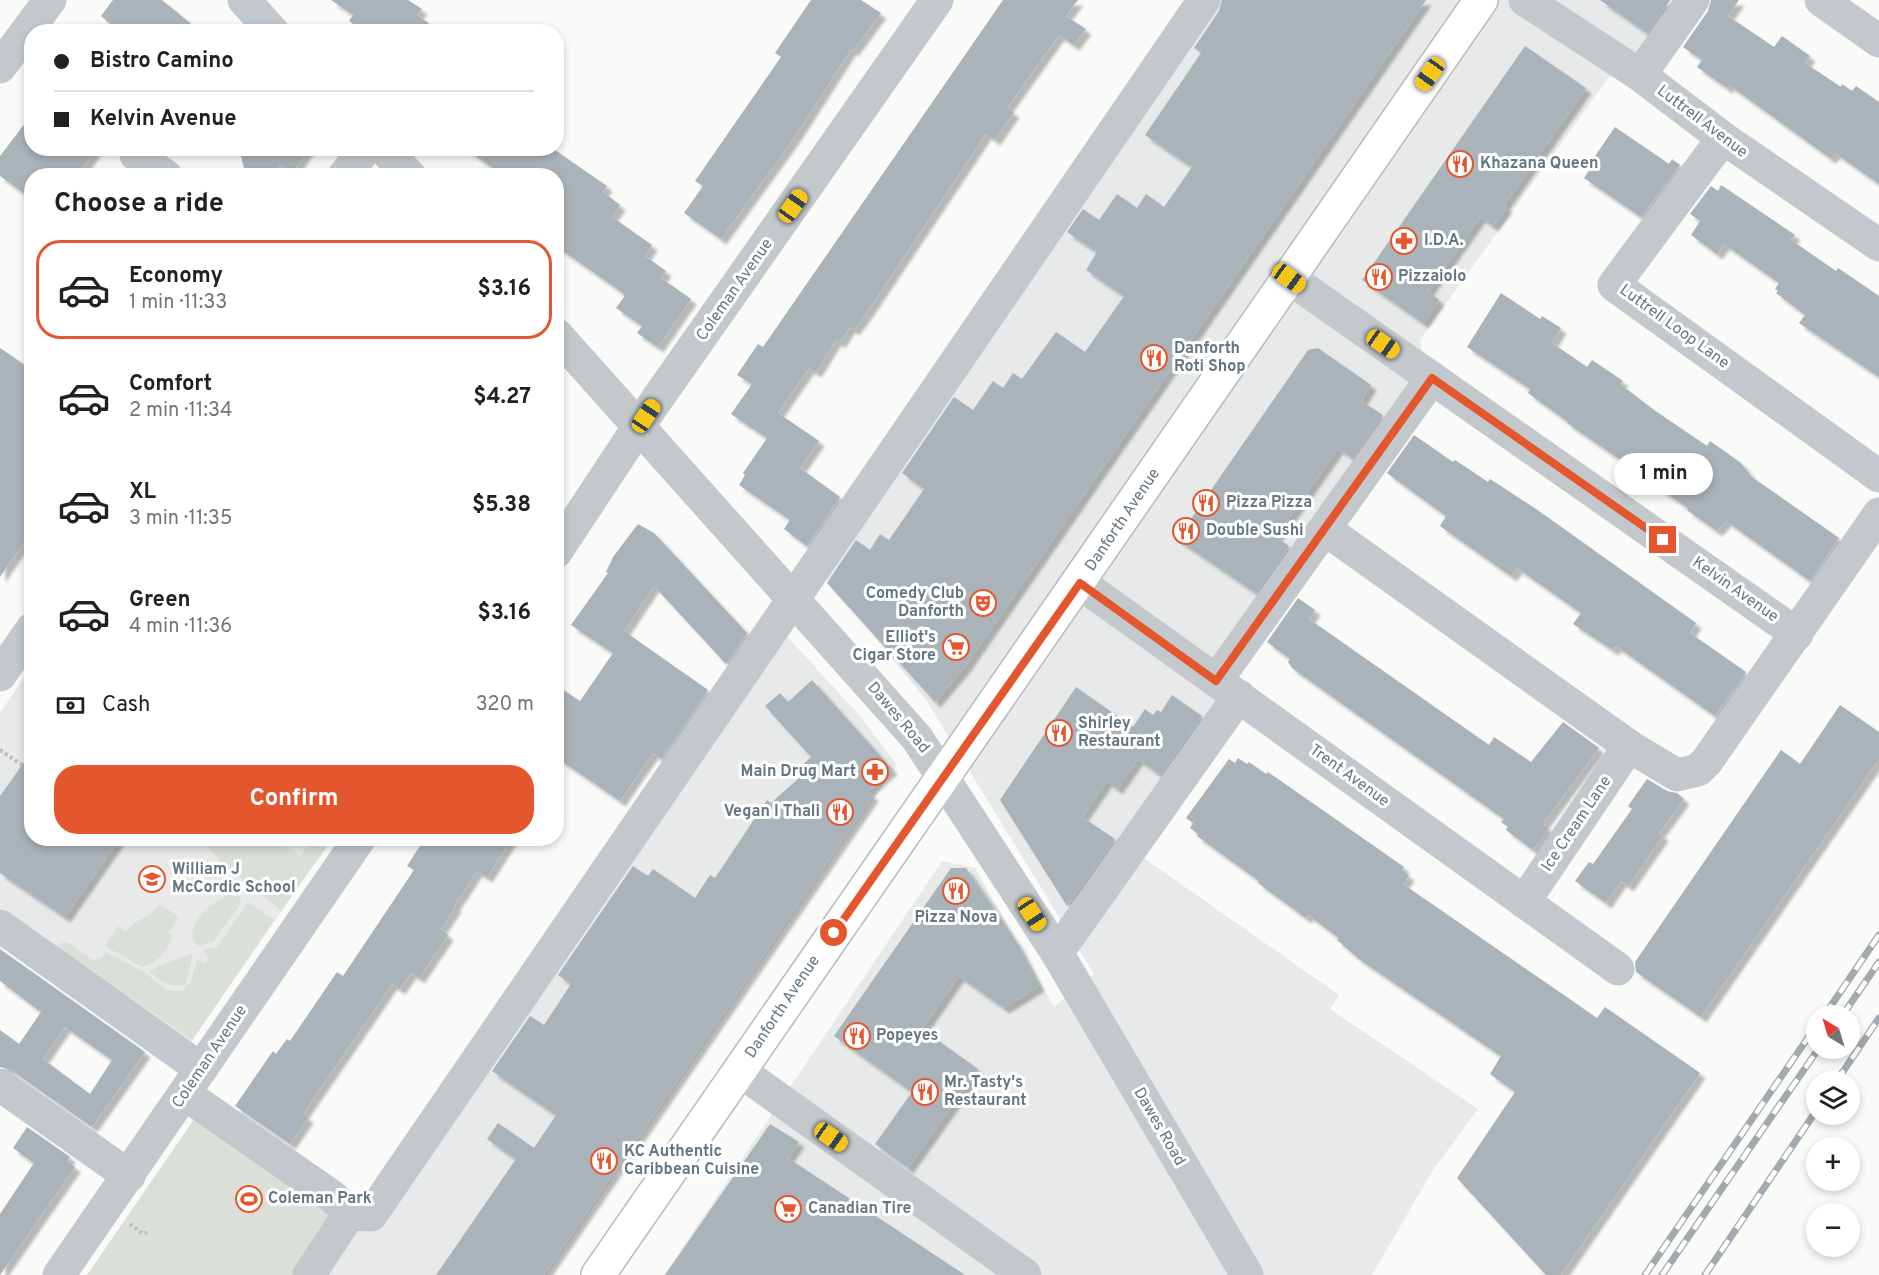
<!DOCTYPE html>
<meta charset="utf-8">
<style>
:root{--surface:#fff;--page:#f2f2f2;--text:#202124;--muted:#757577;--line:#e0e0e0;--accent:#e4572e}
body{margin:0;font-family:Overpass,sans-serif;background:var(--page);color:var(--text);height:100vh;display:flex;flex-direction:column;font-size:22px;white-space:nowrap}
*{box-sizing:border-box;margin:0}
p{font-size:20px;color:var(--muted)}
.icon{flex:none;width:33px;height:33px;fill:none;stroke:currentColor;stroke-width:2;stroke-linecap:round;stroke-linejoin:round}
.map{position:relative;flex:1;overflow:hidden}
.details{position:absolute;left:24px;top:168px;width:540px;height:678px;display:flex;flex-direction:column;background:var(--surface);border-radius:24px;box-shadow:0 3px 9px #0003}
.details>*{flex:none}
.hud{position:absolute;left:24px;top:24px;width:540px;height:132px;border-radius:24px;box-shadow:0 3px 9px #0003;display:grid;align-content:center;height:132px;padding:0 30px;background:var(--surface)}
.needle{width:39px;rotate:322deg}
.tools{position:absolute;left:1806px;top:1005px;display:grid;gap:12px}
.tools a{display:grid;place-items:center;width:54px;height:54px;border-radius:50%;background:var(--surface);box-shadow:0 3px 9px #0003;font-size:30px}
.end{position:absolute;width:27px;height:27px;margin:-14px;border:8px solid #e4572e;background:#fff;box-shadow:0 0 0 3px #fff}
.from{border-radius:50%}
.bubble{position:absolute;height:42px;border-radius:21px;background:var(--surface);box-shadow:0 3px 9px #0003;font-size:20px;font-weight:700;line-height:42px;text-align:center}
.car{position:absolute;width:18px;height:36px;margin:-18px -9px;border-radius:8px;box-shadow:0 0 4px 2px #0007;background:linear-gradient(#f5c518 24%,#345 0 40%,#f5c518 0 76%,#345 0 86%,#f5c518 0)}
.hud b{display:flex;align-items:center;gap:21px;height:57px;font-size:22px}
.hud b+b{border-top:2px solid var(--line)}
.hud i{width:15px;height:15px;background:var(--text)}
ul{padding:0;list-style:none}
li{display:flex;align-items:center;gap:18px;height:99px;margin:0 12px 9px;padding:0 18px;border:3px solid transparent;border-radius:24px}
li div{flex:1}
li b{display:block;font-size:22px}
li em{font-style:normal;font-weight:700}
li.active{border-color:var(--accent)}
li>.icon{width:54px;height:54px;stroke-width:1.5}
h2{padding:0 30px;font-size:27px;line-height:72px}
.pay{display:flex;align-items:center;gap:15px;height:66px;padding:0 30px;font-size:22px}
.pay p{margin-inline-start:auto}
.primary-button{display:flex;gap:12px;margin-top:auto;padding:12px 30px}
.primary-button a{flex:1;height:69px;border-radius:24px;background:var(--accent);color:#fff;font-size:24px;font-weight:700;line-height:69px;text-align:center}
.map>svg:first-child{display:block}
.built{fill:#e8e9e9}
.green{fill:#dadfd7}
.building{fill:#aab3b9;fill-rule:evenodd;filter:url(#shadow)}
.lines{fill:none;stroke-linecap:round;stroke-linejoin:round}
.major-casing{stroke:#b5babe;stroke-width:36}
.path{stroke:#bbbfc2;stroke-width:4;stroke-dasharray:3 3;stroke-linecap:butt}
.minor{stroke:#c3c8cc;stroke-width:33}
.major{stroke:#fff;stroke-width:33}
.rail-casing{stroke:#a2aab0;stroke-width:7}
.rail{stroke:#fff;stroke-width:4.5;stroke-dasharray:14;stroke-linecap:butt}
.route{stroke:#e4572e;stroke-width:8}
.labels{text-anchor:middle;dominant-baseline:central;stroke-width:6;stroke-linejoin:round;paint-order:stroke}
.street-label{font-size:16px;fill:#657683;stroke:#fff}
.poi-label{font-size:16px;font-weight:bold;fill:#657683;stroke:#fff;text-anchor:start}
</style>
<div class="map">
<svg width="1879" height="1275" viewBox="0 0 1879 1275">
<defs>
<filter id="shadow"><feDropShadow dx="5.5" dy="5.5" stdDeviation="1.5" flood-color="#0004"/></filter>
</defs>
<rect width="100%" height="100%" fill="#fafaf8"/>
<g class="built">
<path d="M 1198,0 L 1701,0 L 1660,58 L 1609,77 L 1420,340 L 1427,398 L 1238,667 L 1131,849 L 1339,995 L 1330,1009 L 1478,1109 L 1433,1170 L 1372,1275 L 664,1275 L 942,861 L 975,868 L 1054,1007 L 1094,974 L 926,700 L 809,557 Z"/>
<path d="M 772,620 L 861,717 L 897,765 L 547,1275 L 315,1275 Z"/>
<path d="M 31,667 L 32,838 L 332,839 L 189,1045 L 0,921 L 0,713 Z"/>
</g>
<g class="green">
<path d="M 224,839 L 275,839 L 300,856 L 313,839 L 317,839 L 326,848 L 281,910 L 222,863 L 203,841 L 216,845 Z"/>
<path d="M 228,895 L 240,897 L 241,903 L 213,942 L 198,946 C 179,927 213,902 228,895 Z"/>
<path d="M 248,902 L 274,920 L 192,1040 L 57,948 L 61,943 L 68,942 L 93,960 L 101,959 L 106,952 L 144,972 L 167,990 L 182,991 L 191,981 L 197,960 L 206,963 L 209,958 L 202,950 L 217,947 Z"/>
<path d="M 160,904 L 179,917 L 168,933 L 172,938 C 165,953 159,962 142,967 L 105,946 L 118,926 L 126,932 C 136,918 147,920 160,904 Z"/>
<path d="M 193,953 L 186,984 C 170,989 160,981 148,971 Z"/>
<path d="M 199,1112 L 332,1212 L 300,1275 L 87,1275 Z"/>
</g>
<g class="building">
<path d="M 113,0 L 162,0 L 201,32 L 120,32 L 101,16 Z"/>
<path d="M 331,0 L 408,0 L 422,9 L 417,15 L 441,32 L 364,32 L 349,21 L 353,15 Z"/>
<path d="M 811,0 L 861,0 L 881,13 L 853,51 L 851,49 L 794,138 L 721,239 L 684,213 L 703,186 L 695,181 L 781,57 L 775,53 Z"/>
<path d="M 1003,0 L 1078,0 L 1066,16 L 1086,29 L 1074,45 L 1059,35 L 1007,108 L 1014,112 L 995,140 L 986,134 L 868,311 L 854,330 L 850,327 L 840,343 L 836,340 L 816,372 L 809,368 L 778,413 L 819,441 L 800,468 L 840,497 L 807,546 L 784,529 L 790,520 L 739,485 L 745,475 L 743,473 L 767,438 L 731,414 L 752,384 L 737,375 L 758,344 L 763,347 Z"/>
<path d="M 1222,0 L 1426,0 L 964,668 L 935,702 L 827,583 L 856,540 L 870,550 L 880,534 L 889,540 L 924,489 L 902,473 L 954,397 L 973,410 L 993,381 L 1003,388 L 1013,373 L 1022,379 L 1056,332 L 1085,352 L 1124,296 L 1086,270 L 1097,252 L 1067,232 L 1083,209 L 1099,220 L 1117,194 L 1137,208 L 1146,194 L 1164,207 L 1192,167 L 1145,135 L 1201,53 L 1194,48 L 1219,11 Z"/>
<path d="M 1600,0 L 1670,0 L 1647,33 Z"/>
<path d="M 1711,0 L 1739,0 L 1728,16 L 1774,47 L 1782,36 L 1810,56 L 1805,63 L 1841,87 L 1842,84 L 1852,91 L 1856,86 L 1879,102 L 1879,184 L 1835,153 L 1830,158 L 1729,85 L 1727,88 L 1697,67 L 1702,60 L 1683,47 L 1708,11 Z"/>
<path d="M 1525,46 L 1586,88 L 1504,205 L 1507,207 L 1493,226 L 1480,217 L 1428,291 L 1439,300 L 1423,323 L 1362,280 Z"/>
<path d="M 32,114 L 32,148 L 97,148 L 77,176 L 32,176 L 32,199 L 0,176 L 0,156 Z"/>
<path d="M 1615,127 L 1669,164 L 1672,159 L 1680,165 L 1641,217 L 1584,178 L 1596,160 L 1593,159 Z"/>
<path d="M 239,148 L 309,148 L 292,174 L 280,165 L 273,176 L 246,176 Z"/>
<path d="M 465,148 L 552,148 L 607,186 L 603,192 L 620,205 L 612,217 L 652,245 L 645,256 L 666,271 L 661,278 L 691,299 L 658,347 L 637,333 L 642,326 L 616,308 L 624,297 L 623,293 L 556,246 L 556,176 L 504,176 Z"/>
<path d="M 1721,185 L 1795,235 L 1791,240 L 1836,271 L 1838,268 L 1879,296 L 1879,377 L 1799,323 L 1805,315 L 1776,293 L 1778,291 L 1775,289 L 1779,283 L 1724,244 L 1717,254 L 1691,235 L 1700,221 L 1690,214 L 1711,186 L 1718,191 Z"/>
<path d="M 1501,293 L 1540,319 L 1542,316 L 1561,328 L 1552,343 L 1587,367 L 1592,360 L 1623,381 L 1620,384 L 1654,410 L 1707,446 L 1710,441 L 1741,463 L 1752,477 L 1839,538 L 1810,581 L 1726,521 L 1717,531 L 1687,510 L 1688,508 L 1656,486 L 1657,485 L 1567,423 L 1568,422 L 1528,393 L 1530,389 L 1467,347 Z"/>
<path d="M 0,348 L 32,370 L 32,531 L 0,577 Z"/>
<path d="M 1318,348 L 1371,385 L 1361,401 L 1383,415 L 1352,458 L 1338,448 L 1276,537 L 1289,546 L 1256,593 L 1177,539 L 1308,350 Z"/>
<path d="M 1414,435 L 1453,462 L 1455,460 L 1488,482 L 1490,479 L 1536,509 L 1696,623 L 1690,633 L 1746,672 L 1715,716 L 1616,646 L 1613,650 L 1573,624 L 1581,613 L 1547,589 L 1517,568 L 1511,576 L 1440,526 L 1446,516 L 1387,473 Z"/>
<path d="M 638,524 L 654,533 L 747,633 L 726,664 L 654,586 L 624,631 L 708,690 L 661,759 L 653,753 L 620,801 L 556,757 L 556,685 L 580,701 L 613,653 L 571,625 L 608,573 L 606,572 L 613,557 Z"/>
<path d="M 1298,598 L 1315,610 L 1309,619 L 1489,745 L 1494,737 L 1531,762 L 1563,722 L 1599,748 L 1543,824 L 1549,828 L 1533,850 L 1506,830 L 1508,827 L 1501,822 L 1504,819 L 1292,668 L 1288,662 L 1290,659 L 1267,642 Z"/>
<path d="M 812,680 L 892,769 L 868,791 L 873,796 L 544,1275 L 436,1275 L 516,1159 L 487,1139 L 498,1123 L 534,1148 L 556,1115 L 492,1071 L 530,1016 L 544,1025 L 571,984 L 558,975 L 633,866 L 648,876 L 653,869 L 695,898 L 710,875 L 715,878 L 767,800 L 771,803 L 800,777 L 795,772 L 811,757 L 765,706 L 780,693 L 788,702 Z"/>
<path d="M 1076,687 L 1133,727 L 1145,709 L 1153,715 L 1157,710 L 1161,712 L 1172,695 L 1202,716 L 1160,775 L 1138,759 L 1117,789 L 1107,781 L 1082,817 L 1115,839 L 1067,906 L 1000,800 Z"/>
<path d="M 1840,705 L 1879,732 L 1879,759 L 1701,1017 L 1636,972 L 1635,962 L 1781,750 L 1800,764 Z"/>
<path d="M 32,751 L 32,838 L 120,838 L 65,917 L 0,873 L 0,796 Z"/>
<path d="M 1238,758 L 1247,764 L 1249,762 L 1266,774 L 1268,772 L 1404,867 L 1402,870 L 1409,876 L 1403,884 L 1597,1018 L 1605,1007 L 1700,1073 L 1561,1275 L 1546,1275 L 1457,1178 L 1515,1092 L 1490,1074 L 1501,1056 L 1359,959 L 1337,940 L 1339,938 L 1308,915 L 1306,918 L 1258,883 L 1259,881 L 1197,836 L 1198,834 L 1190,828 L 1193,823 L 1186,818 L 1229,759 L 1235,763 Z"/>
<path d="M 1647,779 L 1667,791 L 1677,793 L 1684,799 L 1659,833 L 1663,836 L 1628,886 L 1621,881 L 1606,903 L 1575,881 L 1589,862 L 1593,864 L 1632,809 L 1628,806 Z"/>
<path d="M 425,838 L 512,838 L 487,877 L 477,871 L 454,906 L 456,907 L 441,929 L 448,935 L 419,978 L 411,973 L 400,989 L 392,984 L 303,1114 L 308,1118 L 290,1144 L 235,1106 L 273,1051 L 276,1054 L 287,1039 L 290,1041 L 337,972 L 343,976 L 414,870 L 407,866 Z"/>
<path d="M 951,868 L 966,868 L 1019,946 L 1039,986 L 1004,1008 L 959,976 L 922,1029 L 978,1069 L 908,1168 L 875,1144 L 912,1092 L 834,1036 Z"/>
<path d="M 0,949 L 145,1052 L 92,1127 L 11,1070 L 0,1067 L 0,1030 L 19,1044 L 41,1012 L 0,981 ZM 65,1027 L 112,1060 L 90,1094 L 43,1059 Z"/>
<path d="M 770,1124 L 799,1142 L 788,1158 L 965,1275 L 665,1275 Z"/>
<path d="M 27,1127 L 70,1157 L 67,1161 L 75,1167 L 0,1275 L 0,1214 L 34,1163 L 13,1148 Z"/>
</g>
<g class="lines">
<defs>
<path id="major" d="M 598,1275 L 1481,0"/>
</defs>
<use href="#major" class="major-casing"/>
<g class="path">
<path d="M 0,750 L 22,765"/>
<path d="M 130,1224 L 143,1234 L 147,1232"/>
</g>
<g class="minor">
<path d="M 244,0 L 273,32"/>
<path d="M 1525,0 L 1640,75 L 1723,138 L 1879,245"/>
<path d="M 1821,0 L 1879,41"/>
<path d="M 0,67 L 50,0"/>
<path d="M 1640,75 L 1693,0"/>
<path d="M 1723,138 L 1614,285 L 1879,476"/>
<path d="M 383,148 L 410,176"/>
<path d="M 136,155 L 166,176"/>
<path d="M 344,176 L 366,148"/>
<path d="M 1289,278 L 1797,634"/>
<path d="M 556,334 L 917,738 L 1057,953 L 1247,1275"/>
<path d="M 1326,530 L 1629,746 L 1677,775 L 1698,770 L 1707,761 L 1879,514"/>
<path d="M 556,552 L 653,405 L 937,0"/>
<path d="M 1080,583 L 1618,969"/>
<path d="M 0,675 L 32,629"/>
<path d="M 1216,681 L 1432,378"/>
<path d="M 1524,902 L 1629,746"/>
<path d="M 0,926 L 201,1069"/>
<path d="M 1057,953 L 1239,696"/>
<path d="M 740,1071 L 1025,1275"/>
<path d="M 0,1085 L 129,1176"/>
<path d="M 185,1094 L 333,1197 L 349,1214"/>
<path d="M 59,1275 L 360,838"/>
<path d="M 309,1275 L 349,1214 L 371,1215 L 1204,0"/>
</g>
<use href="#major" class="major"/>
<defs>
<g id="rail">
<path d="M 1824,1016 L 1879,935"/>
<path d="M 1842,1016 L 1879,962"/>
<path d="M 1836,1082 L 1879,1018"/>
<path d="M 1645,1275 L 1816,1026"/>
<path d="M 1662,1275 L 1819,1048"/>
<path d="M 1705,1275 L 1816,1111"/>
</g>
</defs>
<use href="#rail" class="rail-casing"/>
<use href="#rail" class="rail"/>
</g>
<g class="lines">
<path class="route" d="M 834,933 L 1080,583 L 1216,681 L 1432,378 L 1663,540"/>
</g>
<defs>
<symbol id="restaurant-ring" viewBox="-11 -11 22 22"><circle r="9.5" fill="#fff" stroke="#e4572e" stroke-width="1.5"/><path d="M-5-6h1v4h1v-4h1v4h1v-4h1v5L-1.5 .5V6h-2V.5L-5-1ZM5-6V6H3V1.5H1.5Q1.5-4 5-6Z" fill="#e4572e"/></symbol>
<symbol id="pharmacy-ring" viewBox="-11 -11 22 22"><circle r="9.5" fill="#fff" stroke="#e4572e" stroke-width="1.5"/><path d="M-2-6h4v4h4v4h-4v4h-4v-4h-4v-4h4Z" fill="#e4572e"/></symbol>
<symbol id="theatre-ring" viewBox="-11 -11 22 22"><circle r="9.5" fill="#fff" stroke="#e4572e" stroke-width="1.5"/><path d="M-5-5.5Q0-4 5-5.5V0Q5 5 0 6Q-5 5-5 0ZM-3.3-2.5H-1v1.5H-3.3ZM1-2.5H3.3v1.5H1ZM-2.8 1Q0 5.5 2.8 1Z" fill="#e4572e"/></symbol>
<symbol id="supermarket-ring" viewBox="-11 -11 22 22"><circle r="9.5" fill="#fff" stroke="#e4572e" stroke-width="1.5"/><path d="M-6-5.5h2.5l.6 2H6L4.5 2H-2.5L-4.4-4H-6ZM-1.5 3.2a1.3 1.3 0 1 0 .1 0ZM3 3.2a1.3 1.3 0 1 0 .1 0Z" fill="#e4572e"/></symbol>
<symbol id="school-ring" viewBox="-11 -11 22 22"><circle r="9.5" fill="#fff" stroke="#e4572e" stroke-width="1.5"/><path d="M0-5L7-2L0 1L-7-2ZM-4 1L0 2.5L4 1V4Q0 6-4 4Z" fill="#e4572e"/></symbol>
<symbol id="stadium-ring" viewBox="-11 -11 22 22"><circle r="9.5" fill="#fff" stroke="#e4572e" stroke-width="1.5"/><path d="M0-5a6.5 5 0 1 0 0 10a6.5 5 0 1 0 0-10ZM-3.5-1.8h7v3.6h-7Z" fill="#e4572e"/></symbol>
</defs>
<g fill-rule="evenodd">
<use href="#restaurant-ring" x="1445" y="149" width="30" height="30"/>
<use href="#pharmacy-ring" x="1389" y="226" width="30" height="30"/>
<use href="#restaurant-ring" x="1364" y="262" width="30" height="30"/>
<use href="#restaurant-ring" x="1139" y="343" width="30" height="30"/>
<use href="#restaurant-ring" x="1191" y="488" width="30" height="30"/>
<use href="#restaurant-ring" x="1171" y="516" width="30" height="30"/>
<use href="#theatre-ring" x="968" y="588" width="30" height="30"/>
<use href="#supermarket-ring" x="941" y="632" width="30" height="30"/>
<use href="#restaurant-ring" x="1044" y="718" width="30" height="30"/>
<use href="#pharmacy-ring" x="860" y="757" width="30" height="30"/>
<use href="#restaurant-ring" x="825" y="797" width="30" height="30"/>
<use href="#school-ring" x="137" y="864" width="30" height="30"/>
<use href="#restaurant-ring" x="941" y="876" width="30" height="30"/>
<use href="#restaurant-ring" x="842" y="1021" width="30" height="30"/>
<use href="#restaurant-ring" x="910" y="1077" width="30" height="30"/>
<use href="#restaurant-ring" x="589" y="1146" width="30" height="30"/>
<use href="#stadium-ring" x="234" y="1184" width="30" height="30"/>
<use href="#supermarket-ring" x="773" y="1194" width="30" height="30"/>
</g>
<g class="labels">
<g class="street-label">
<text transform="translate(1702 122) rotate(37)">Luttrell Avenue</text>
<text transform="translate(735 290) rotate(-55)">Coleman Avenue</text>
<text transform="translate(1674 327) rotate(36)">Luttrell Loop Lane</text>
<text transform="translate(1123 520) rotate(-56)">Danforth Avenue</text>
<text transform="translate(1735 590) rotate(35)">Kelvin Avenue</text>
<text transform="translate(898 718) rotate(50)">Dawes Road</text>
<text transform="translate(1349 776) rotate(36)">Trent Avenue</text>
<text transform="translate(1577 824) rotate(-56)">Ice Cream Lane</text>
<text transform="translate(783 1007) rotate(-56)">Danforth Avenue</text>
<text transform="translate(210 1057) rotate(-56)">Coleman Avenue</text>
<text transform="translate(1159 1127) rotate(60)">Dawes Road</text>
</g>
<g class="poi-label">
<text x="1480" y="164">Khazana Queen</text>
<text x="1424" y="241">I.D.A.</text>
<text x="1398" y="277">Pizzaiolo</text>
<text x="1174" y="349">Danforth<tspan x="1174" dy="18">Roti Shop</tspan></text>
<text x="1226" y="503">Pizza Pizza</text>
<text x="1206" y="531">Double Sushi</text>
<text x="964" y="594" text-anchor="end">Comedy Club<tspan x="964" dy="18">Danforth</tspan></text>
<text x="936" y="638" text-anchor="end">Elliot's<tspan x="936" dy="18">Cigar Store</tspan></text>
<text x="1078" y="724">Shirley<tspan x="1078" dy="18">Restaurant</tspan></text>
<text x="856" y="772" text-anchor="end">Main Drug Mart</text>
<text x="820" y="812" text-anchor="end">Vegan I Thali</text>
<text x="172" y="870">William J<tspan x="172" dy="18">McCordic School</tspan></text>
<text x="956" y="918" text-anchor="middle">Pizza Nova</text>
<text x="876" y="1036">Popeyes</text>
<text x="944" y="1083">Mr. Tasty's<tspan x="944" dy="18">Restaurant</tspan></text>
<text x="624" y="1152">KC Authentic<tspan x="624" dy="18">Caribbean Cuisine</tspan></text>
<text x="268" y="1199">Coleman Park</text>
<text x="808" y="1209">Canadian Tire</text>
</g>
</g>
</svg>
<div class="tools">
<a><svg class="needle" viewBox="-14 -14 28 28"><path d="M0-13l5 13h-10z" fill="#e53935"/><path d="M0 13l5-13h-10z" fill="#757577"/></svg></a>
<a><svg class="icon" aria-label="layers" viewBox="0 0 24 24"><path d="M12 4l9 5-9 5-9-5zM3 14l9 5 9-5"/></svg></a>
<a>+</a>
<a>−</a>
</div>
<i class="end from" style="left:834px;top:933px"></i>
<i class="end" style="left:1663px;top:540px"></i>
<div class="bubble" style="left:1614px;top:453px;width:99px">1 min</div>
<i class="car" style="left:1430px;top:74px;rotate:215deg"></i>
<i class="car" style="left:793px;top:206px;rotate:35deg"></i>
<i class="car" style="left:1289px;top:278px;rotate:126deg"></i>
<i class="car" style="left:1383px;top:344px;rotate:125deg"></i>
<i class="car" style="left:646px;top:416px;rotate:34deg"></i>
<i class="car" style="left:1032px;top:914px;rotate:147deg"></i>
<i class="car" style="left:831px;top:1137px;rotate:125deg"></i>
<div class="hud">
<b><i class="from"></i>Bistro Camino</b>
<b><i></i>Kelvin Avenue</b>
</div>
<section class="details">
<h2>Choose a ride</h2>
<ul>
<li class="active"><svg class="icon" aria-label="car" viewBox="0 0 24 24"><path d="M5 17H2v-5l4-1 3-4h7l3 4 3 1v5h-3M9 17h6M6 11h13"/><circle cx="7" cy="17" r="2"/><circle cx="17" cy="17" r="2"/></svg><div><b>Economy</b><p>1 min · 11:33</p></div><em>$3.16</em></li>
<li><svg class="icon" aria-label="car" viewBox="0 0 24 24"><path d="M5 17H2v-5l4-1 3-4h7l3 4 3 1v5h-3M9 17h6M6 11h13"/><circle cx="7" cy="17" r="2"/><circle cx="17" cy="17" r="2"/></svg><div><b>Comfort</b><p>2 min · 11:34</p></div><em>$4.27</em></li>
<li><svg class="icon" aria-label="car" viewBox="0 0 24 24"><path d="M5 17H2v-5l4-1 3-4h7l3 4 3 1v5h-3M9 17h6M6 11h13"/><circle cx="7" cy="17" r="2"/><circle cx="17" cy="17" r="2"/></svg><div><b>XL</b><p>3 min · 11:35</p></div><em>$5.38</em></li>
<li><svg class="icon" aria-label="car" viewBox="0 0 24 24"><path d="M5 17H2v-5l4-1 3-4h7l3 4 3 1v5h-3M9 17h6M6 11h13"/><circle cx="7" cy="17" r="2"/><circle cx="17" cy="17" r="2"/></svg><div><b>Green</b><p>4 min · 11:36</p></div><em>$3.16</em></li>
</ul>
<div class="pay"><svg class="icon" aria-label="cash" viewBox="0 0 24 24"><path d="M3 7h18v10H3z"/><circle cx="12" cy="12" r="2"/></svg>Cash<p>320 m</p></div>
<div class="primary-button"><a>Confirm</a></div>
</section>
</div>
